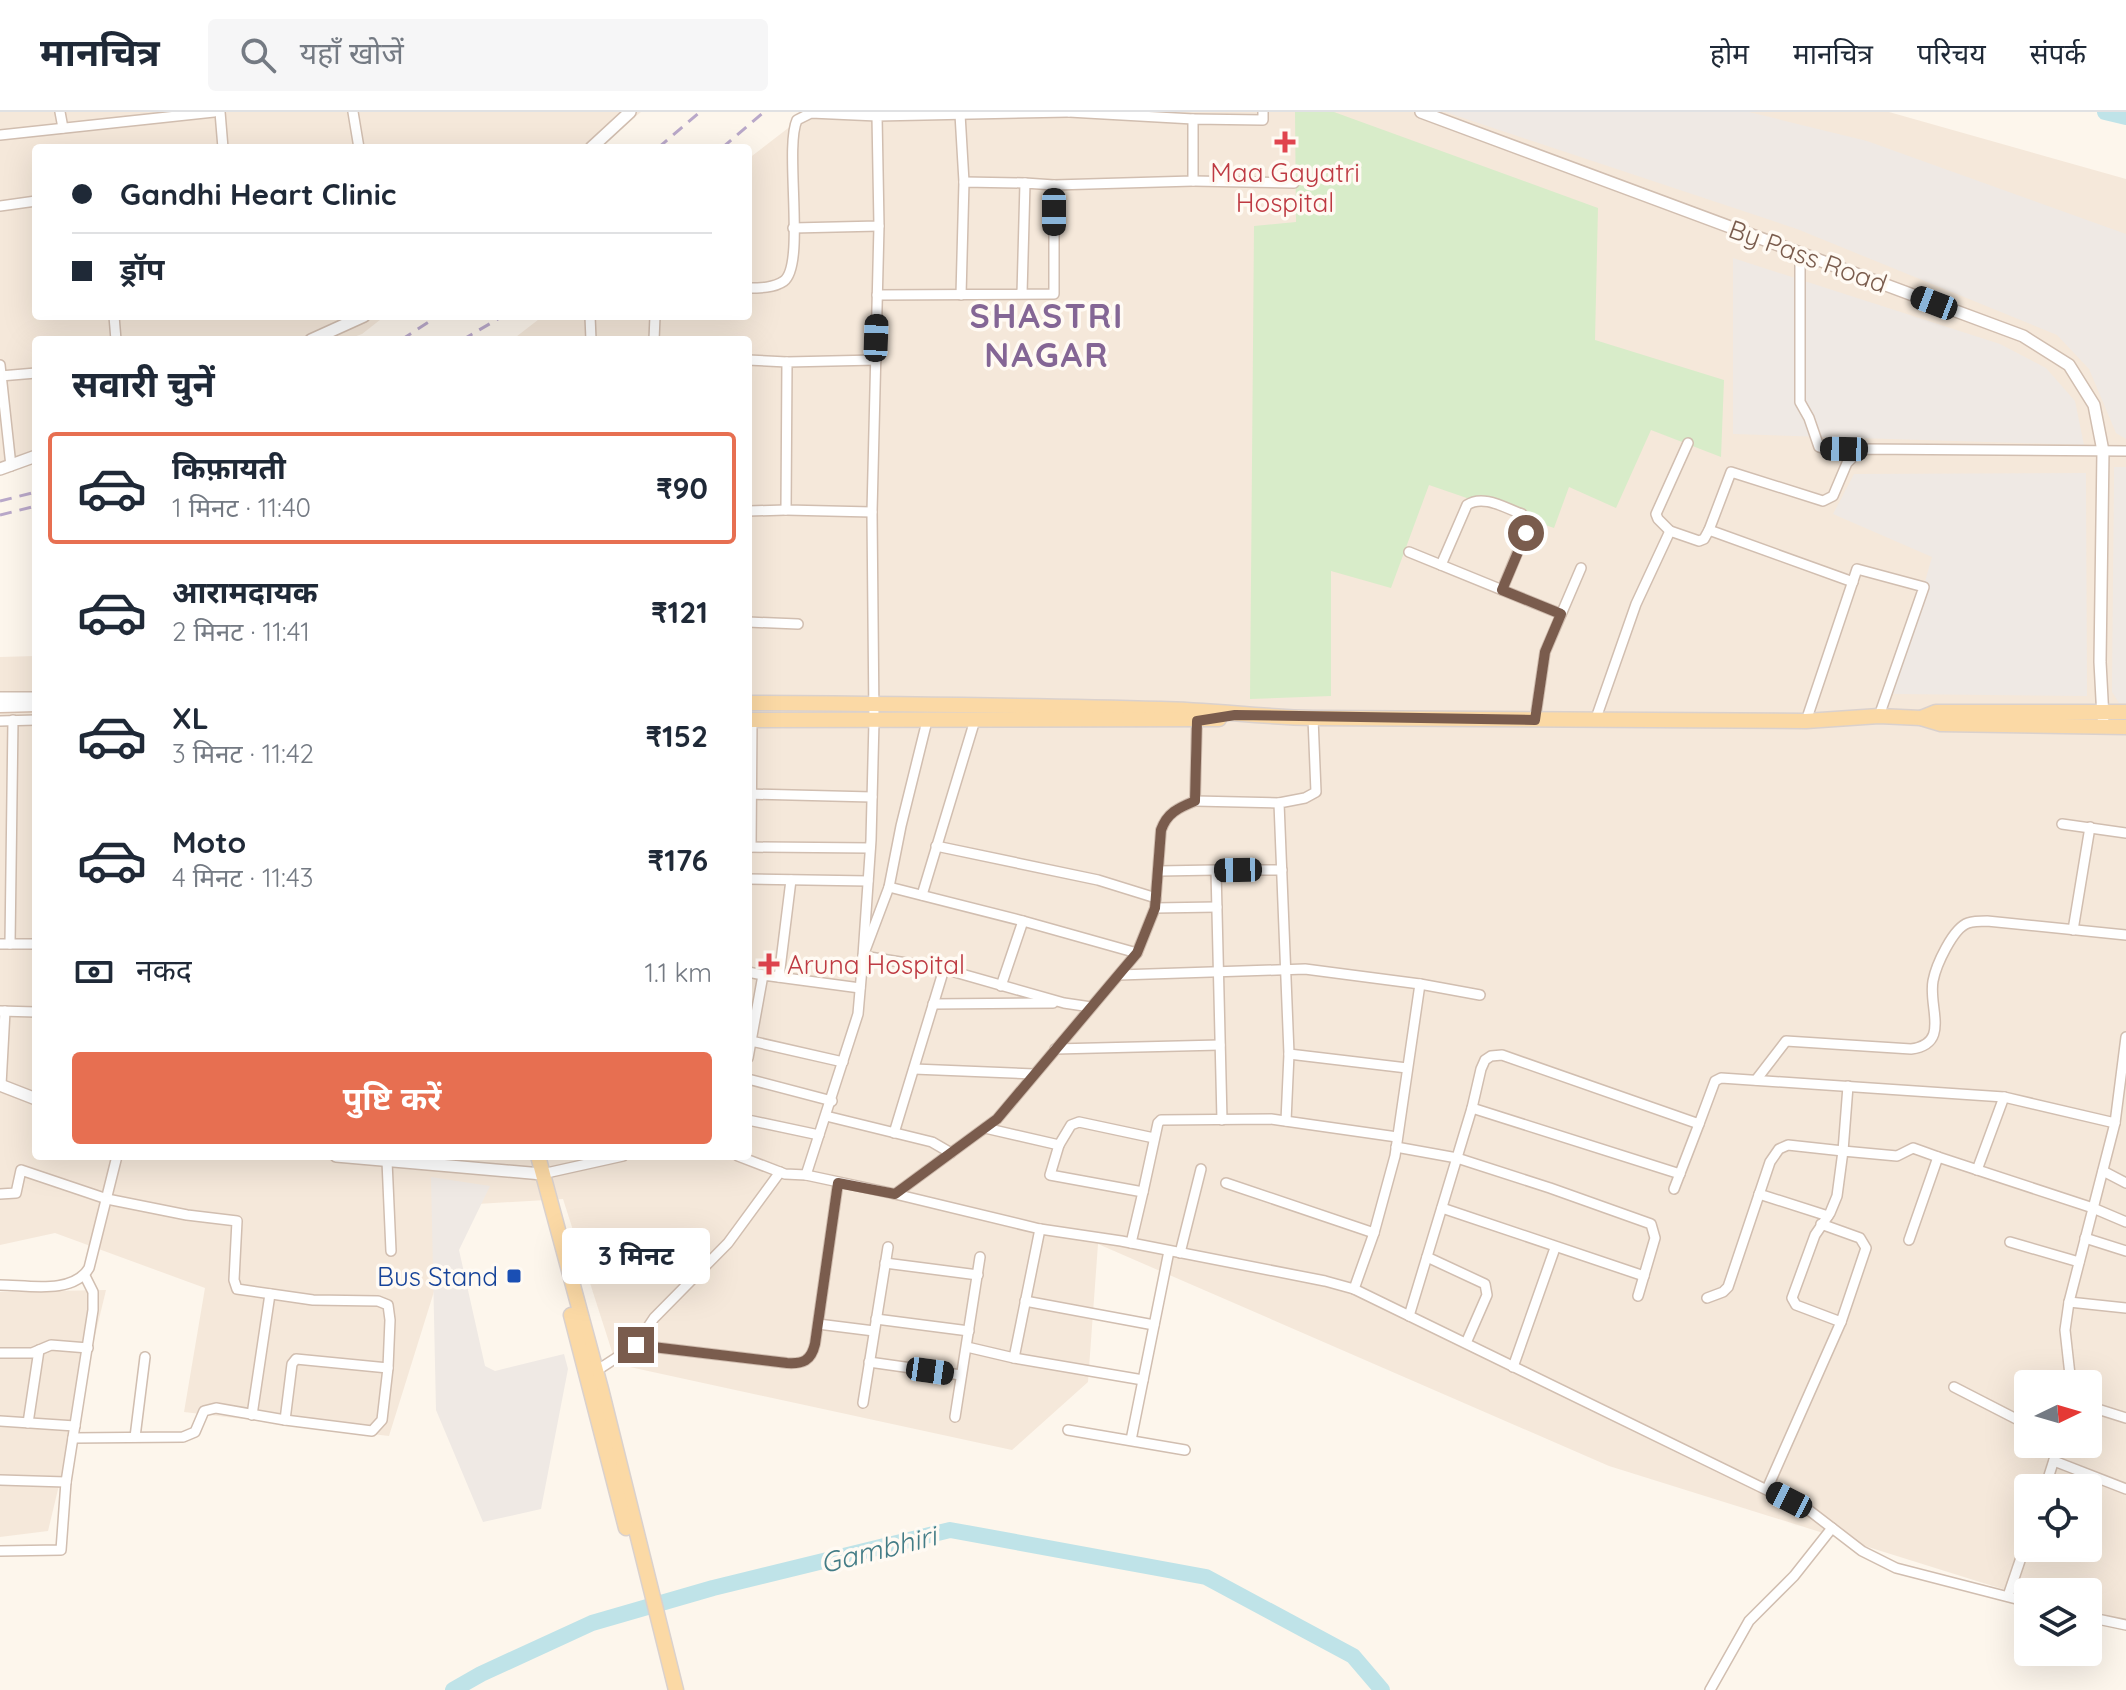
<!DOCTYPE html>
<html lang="hi">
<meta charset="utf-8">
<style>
:root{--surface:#fff;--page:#f6f6f7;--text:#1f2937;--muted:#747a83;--line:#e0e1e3;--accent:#e76f51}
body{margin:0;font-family:Quicksand,"Noto Sans Devanagari",sans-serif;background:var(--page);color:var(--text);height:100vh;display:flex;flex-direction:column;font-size:30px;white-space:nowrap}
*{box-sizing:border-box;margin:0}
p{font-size:26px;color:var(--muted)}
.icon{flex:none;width:44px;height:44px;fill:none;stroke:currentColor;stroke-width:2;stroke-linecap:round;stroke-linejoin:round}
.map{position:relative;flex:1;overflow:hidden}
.side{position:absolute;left:32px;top:224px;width:720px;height:824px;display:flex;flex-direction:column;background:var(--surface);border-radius:8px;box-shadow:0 8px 32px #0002}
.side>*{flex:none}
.top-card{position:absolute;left:32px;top:32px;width:720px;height:176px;border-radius:8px;box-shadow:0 8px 32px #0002;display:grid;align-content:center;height:176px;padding:0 40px;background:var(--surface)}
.needle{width:52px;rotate:85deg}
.controls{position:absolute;left:2014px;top:1258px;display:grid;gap:16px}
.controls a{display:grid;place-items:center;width:88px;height:88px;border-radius:8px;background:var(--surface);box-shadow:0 8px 32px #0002;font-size:40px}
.end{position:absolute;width:36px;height:36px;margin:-18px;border:10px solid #7a5c4d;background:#fff;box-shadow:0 0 0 4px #fff}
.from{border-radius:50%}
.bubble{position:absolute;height:56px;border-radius:8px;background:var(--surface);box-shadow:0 8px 32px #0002;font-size:26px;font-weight:700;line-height:56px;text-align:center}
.car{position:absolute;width:24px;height:48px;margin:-24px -12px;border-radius:10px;box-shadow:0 0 6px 2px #0007;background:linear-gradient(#222 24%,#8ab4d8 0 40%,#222 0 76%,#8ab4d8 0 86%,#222 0)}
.top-card b{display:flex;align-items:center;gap:28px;height:76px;font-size:30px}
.top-card b+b{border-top:2px solid var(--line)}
.top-card i{width:20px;height:20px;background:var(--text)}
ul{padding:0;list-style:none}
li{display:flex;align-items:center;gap:24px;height:112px;margin:0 16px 12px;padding:0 24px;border:4px solid transparent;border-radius:8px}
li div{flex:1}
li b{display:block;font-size:30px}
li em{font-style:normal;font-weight:700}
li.selected{border-color:var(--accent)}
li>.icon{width:72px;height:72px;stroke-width:1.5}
h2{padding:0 40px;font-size:36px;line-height:96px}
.pay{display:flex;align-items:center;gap:20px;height:88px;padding:0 40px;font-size:30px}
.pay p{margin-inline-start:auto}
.action{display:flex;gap:16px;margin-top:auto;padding:16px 40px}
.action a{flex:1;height:92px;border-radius:8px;background:var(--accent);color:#fff;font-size:32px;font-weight:700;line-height:92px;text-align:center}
header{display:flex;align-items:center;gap:48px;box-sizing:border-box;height:112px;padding:0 40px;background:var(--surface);border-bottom:2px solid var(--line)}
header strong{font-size:38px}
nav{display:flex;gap:44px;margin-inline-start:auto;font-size:28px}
.search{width:560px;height:72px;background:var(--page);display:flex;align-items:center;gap:20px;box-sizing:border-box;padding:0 28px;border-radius:8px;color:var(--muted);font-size:30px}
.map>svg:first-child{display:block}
.residential{fill:#f5e8da;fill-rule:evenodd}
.industrial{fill:#efe9e4}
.green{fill:#d8ecc9}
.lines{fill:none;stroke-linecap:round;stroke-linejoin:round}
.river{stroke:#bfe3e8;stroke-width:16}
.minor-casing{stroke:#d1beb0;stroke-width:12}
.tertiary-casing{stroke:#d1beb0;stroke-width:14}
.secondary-casing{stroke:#d6c0b0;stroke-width:15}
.primary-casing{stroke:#dad1cd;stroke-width:17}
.minor{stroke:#fff;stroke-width:9}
.tertiary{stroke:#fff;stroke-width:11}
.secondary{stroke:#fff;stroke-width:12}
.primary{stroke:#fbd9a5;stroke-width:14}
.rail{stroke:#b9a8c9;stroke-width:3;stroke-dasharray:12 8;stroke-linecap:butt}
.route{stroke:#7a5c4d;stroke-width:10}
.health-dot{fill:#e0444e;stroke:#fffaf3;stroke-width:3}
.transit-dot{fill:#1a4fb4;stroke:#fffaf3;stroke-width:3}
.labels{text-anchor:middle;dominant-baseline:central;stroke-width:7;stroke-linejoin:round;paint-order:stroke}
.health-label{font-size:26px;fill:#be3a42;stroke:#fffaf3}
.street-label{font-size:26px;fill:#7a5c4d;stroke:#fffaf3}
.transit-label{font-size:26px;fill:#164399;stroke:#fffaf3;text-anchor:end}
.water-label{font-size:28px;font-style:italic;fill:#437c86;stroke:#fffaf3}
.district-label{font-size:34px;font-weight:bold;letter-spacing:2px;fill:#846695;stroke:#fffaf3}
</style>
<header>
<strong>मानचित्र</strong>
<div class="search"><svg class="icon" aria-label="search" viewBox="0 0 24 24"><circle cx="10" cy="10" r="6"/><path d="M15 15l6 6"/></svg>यहाँ खोजें</div>
<nav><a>होम</a><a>मानचित्र</a><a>परिचय</a><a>संपर्क</a></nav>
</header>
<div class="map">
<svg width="2126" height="1578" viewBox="0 0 2126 1578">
<rect width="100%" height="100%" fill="#fdf6ec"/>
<g class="residential">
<path d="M 0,0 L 641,0 L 596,36 L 36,36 L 36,204 L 385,204 L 362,222 L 345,228 L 36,228 L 36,337 L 0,350 Z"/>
<path d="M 809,0 L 1889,0 L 2126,67 L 2126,1515 L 2088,1503 L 2088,1480 L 2028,1480 L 2028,1485 L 1609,1354 L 1098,1132 L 1088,1270 L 1012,1338 L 616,1252 L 563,1087 L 461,1093 L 389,1324 L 184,1300 L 205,1176 L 55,1121 L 0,1133 L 0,545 L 36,544 L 36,1044 L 748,1044 L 748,228 L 512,228 L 543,204 L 748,204 L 748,47 ZM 2028,1272 L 2088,1272 L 2088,1332 L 2028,1332 ZM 2028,1376 L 2088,1376 L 2088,1436 L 2028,1436 Z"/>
<path d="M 106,1178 L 48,1419 L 0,1425 L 0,1180 Z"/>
</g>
<g class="industrial">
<path d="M 1445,0 L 1749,0 L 1867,29 L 2126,122 L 2126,327 L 2116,321 L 2089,257 L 2057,223 L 1797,117 Z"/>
<path d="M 1733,146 L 2000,232 L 2046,256 L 2075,289 L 2084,333 L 1733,322 Z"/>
<path d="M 2114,355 L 2126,355 L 2126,591 L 2119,591 L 2112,580 Z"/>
<path d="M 2086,361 L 2087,584 L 1893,582 L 1932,445 L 1833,402 L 1854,362 Z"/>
<path d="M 431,1065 L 490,1074 L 459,1138 L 485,1254 L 495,1259 L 564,1242 L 568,1257 L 541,1397 L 483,1410 L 436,1298 Z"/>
</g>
<path class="green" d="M 1295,0 L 1334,0 L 1598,96 L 1595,228 L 1724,268 L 1721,345 L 1651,318 L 1616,396 L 1569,375 L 1554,416 L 1429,373 L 1391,476 L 1331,459 L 1331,584 L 1250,587 L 1254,114 L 1296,110 Z"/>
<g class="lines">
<g class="river">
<path d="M 2105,0 L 2126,5"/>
<path d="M 453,1578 L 481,1562 L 592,1511 L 713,1476 L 950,1418 L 1206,1465 L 1353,1544 L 1382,1578"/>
</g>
<defs>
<g id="minor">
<path d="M 60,0 L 63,16"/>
<path d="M 220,0 L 223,36"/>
<path d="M 353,0 L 359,36"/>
<path d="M 1069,0 L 1193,7"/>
<path d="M 960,2 L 964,70"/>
<path d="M 0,23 L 214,0"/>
<path d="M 1193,69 L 1294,71"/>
<path d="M 1054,73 L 1193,69 L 1193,7 L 1263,8 L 1263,0"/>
<path d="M 0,94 L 36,89"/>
<path d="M 793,116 L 879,114 L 877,4 L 1069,0"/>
<path d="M 1800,141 L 1800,290 L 1809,306 L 1819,335 L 1826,337 L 1861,337"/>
<path d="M 748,176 C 760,176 774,176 784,169 C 806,152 784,36 797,8 L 811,1 L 877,4 L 877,0"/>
<path d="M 877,183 L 1054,182 L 1054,73 L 1025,71 L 1022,182"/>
<path d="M 961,183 L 964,70 L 1025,71"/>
<path d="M 114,204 L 116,228"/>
<path d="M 590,204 L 591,228"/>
<path d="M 654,228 L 655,204"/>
<path d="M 748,248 L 787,250"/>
<path d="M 0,253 L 11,354"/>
<path d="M 0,264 L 36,261"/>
<path d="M 748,399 L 786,398"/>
<path d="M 872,400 L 786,398 L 787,250 L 876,248"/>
<path d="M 1709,418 L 1731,360 L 1823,389 L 1833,384 L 1847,351 L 1861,337 L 2126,339"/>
<path d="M 1670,419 L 1658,407 L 1656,402 L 1688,331"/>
<path d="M 1409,440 L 1561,502"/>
<path d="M 1441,453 L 1467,393 C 1483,382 1505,396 1522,402 L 1528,415 L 1502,478"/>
<path d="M 748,510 L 798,512"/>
<path d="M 1535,608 L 1545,540 L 1581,456"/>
<path d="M 0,609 L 36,608"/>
<path d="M 927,609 L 901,714 L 889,775 L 863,844 L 944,857 L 1064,891 L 1091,895"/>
<path d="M 1595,609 L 1636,492 L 1670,419 L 1699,429 L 1704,427 L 1709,418 L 1853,470"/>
<path d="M 1806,609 L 1857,457 L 1924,475 L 1879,604"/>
<path d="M 748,682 L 872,685"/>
<path d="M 1195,689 L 1279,691"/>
<path d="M 2062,712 L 2126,721"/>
<path d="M 936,734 L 1098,768 L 1156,786"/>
<path d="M 748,735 L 870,736"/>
<path d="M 751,735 L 752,608"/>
<path d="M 1159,759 L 1216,758"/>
<path d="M 748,767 L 868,769"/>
<path d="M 889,775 L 1023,809"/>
<path d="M 922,783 L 975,608"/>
<path d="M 1155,796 L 1217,795"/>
<path d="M 2073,818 L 2090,715"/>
<path d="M 0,832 L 36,832"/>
<path d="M 10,832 L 13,608"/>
<path d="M 748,860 L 763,863"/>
<path d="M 1119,863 L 1305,857 L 1420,872 L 1395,1044 L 1374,1121 L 1354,1177"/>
<path d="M 779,865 L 791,768"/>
<path d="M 1420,872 L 1480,883"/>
<path d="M 1001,874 L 1023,809 L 1137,841"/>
<path d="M 933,892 L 1053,891"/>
<path d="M 0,899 L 36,900"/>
<path d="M 751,929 L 843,950"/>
<path d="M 1055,937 L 1220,933"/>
<path d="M 1289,942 L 1407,956"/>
<path d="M 748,946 L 763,863 L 860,876"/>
<path d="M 914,957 L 1034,962"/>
<path d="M 748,967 L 832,989"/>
<path d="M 1756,968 L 1786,929 L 1911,937 C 1951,932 1928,895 1933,869 C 1936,853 1953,816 1968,811 C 1974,809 1982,809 1987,809 L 2126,823"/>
<path d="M 1,973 L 5,899"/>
<path d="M 1472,996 L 1680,1062"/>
<path d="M 826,1004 L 932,1030 L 951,1041"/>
<path d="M 748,1008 L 819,1023"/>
<path d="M 1222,1008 L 1216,758 L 1282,758"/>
<path d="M 1286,1009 L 1289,942 L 1279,691 L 1305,686 L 1316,680 L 1313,606"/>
<path d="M 985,1016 L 1059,1033 L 1050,1063 L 1143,1080 L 1131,1131"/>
<path d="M 894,1021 L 944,857"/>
<path d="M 1059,1033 L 1071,1013 L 1079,1010 L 1154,1026"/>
<path d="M 1396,1035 L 1457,1046 L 1550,1076 L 1651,1112 L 1655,1126 L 1638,1184"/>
<path d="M 738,1044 L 785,1062 L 806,1063 L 858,902 L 863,844 L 871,728 L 874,609 L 872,400 L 879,114"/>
<path d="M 1938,1045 L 2093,1096 L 2126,1110"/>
<path d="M 387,1049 L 391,1139"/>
<path d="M 1977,1058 L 2004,985"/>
<path d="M 2103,1059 L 2126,1071"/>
<path d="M 542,1062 L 623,1044"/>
<path d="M 806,1063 L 895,1082 L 997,1007 L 1137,841 L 1155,796 L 1161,718 C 1167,701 1178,696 1195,689 L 1197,605"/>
<path d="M 1226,1071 L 1374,1121"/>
<path d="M 1674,1077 L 1699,1012"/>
<path d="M 1143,1080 L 1158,1011 L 1161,1008 L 1271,1007 L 1397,1025"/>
<path d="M 0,1082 L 16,1081 L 21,1058 L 107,1087 L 187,1103 L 237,1109 L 234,1168 L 237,1177 L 313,1188 L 378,1189 L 388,1193 L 390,1208 L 388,1256 L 296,1247 L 292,1252 L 285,1308"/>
<path d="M 895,1082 L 1040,1117 L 1121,1129 L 1325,1169 L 1354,1177 L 1810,1399 L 1862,1439 L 1896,1456 L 2028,1490"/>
<path d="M 1759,1082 L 1828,1104"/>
<path d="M 1442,1096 L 1644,1164"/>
<path d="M 1821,1112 L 1860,1126 L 1866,1136 L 1841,1210"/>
<path d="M 2085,1126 L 2126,1139"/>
<path d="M 2010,1130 L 2079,1150"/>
<path d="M 1180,1141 L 1201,1057"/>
<path d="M 1427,1145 L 1485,1172 L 1487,1183 L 1466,1231"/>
<path d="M 885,1151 L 978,1163"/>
<path d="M 0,1173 C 27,1173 73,1183 89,1156 L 117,1044"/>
<path d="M 1707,1186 L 1723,1180 L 1728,1175 L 1770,1050 L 1779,1037 L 1788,1033 L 1843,1039 L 1848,974"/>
<path d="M 1025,1189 L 1154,1213"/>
<path d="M 2069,1190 L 2126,1196"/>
<path d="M 1409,1204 L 1472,996 L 1481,957 L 1485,948 L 1491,944 L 1502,943 L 1699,1012 L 1715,969 L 1721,966 L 2004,985 L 2115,1011"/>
<path d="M 876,1207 L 969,1219"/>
<path d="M 818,1212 L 874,1219"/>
<path d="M 636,1233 L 787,1251 C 803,1252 811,1249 815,1232 L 838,1071"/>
<path d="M 967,1235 L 1014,1246 L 1143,1268"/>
<path d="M 0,1241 L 32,1241 L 51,1233 L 88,1236"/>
<path d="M 1014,1246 L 1040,1117"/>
<path d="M 869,1250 L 961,1263"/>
<path d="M 1513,1255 L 1555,1136"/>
<path d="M 596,1259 L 636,1233 L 654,1206 L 728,1131 L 780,1060"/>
<path d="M 2071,1272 L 2065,1218 L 2069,1190 L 2115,1011 L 2126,925"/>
<path d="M 1954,1275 L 2028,1313"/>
<path d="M 863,1291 L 888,1135"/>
<path d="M 2088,1294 L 2126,1306"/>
<path d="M 252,1303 L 270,1182"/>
<path d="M 955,1305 L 980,1145"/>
<path d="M 0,1309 L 75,1314"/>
<path d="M 28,1311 L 39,1238"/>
<path d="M 1068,1318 L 1185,1338"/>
<path d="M 135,1325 L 145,1245"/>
<path d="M 73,1326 L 183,1325 L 195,1320 L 204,1299 L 216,1296 L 285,1308 L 372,1319 L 382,1308 L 388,1256"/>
<path d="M 1131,1328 L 1169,1139"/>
<path d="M 2054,1349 L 2126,1377"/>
<path d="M 0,1368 L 66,1370"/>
<path d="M 2045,1376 L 2059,1332"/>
<path d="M 1767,1377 L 1841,1210 L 1796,1193 L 1792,1186 L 1815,1123 L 1830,1101 L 1837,1084 L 1843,1039 L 1897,1044 L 1913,1036 L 1938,1045 L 1909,1128"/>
<path d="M 0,1439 L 61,1438 L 66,1370 L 93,1198 L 93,1180 L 85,1164"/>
<path d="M 2008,1484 L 2028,1425"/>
<path d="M 2088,1505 L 2126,1513"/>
<path d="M 1710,1578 L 1749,1509 L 1794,1464 L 1832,1416"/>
</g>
<g id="tertiary">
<path d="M 1421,0 L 2023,224 L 2069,253 L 2094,293 L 2103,339 L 2100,550 L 2103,606"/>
<path d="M 591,36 L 630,0"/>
<path d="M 311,228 L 364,204"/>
<path d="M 0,357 L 36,344"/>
<path d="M 0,586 L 36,586"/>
<path d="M 0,973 L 36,987"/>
<path d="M 336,1044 L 542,1062"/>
</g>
<path id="secondary" d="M 0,594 L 36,593"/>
<g id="primary">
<path d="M 748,591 C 886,592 1023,593 1161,597 C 1212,598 1262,605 1313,606 L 1806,609 L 1879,604 L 1921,606 L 1941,612 L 2126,615"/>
<path d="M 1921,606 L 1936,600 L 2126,600"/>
<path d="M 748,608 L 1219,607"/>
<path d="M 538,1044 L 601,1277 L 676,1578"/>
<path d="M 571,1203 L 626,1416"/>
</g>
</defs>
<use href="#minor" class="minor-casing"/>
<use href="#tertiary" class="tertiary-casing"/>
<use href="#secondary" class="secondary-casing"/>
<use href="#primary" class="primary-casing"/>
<use href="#minor" class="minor"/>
<use href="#tertiary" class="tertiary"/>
<use href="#secondary" class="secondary"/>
<use href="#primary" class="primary"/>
<g class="rail">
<path d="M 658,36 L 700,0"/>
<path d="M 722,36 L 764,0"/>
<path d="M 401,228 L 438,204"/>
<path d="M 462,228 L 503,204"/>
<path d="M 0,389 L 36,380"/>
<path d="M 0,403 L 36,394"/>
</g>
</g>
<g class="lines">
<path class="route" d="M 636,1233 L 787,1251 C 803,1252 811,1249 815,1232 L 838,1071 L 895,1082 L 997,1007 L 1137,841 L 1155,796 L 1161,718 C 1167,701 1178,696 1195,689 L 1197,609 L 1235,603 L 1535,608 L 1545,540 L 1561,502 L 1502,478 L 1526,421"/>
</g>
<g class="health-dot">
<path d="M1281 18h8v8h8v8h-8v8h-8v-8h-8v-8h8z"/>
<path d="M765 840h8v8h8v8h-8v8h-8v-8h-8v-8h8z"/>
</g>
<rect class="transit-dot" x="506" y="1156" width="16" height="16" rx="4"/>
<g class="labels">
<g class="health-label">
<text x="1285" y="60">Maa Gayatri<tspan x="1285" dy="30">Hospital</tspan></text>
<text x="787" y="852" text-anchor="start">Aruna Hospital</text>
</g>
<g class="street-label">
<text transform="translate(1808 144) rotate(20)">By Pass Road</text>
</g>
<g class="transit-label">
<text x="498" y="1164">Bus Stand</text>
</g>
<g class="water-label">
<text transform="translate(878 1437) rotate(-14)">Gambhiri</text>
</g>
<g class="district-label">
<text x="1047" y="203">SHASTRI<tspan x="1047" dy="39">NAGAR</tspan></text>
</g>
</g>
</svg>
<div class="controls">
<a><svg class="needle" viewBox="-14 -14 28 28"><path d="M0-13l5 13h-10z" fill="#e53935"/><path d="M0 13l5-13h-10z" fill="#747a83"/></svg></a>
<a><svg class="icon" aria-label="locate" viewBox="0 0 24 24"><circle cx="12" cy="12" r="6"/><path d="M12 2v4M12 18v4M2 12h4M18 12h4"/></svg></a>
<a><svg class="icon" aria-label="layers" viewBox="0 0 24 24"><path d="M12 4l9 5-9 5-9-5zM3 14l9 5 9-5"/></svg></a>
</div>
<i class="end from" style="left:1526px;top:421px"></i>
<i class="end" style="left:636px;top:1233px"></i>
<div class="bubble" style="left:562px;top:1116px;width:148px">3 मिनट</div>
<i class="car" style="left:1054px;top:100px;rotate:180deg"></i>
<i class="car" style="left:1934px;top:191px;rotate:291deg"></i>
<i class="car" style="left:876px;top:226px;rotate:2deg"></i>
<i class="car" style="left:1844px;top:337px;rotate:271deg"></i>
<i class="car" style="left:1238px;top:758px;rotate:269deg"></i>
<i class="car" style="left:930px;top:1259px;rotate:98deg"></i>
<i class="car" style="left:1789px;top:1388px;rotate:297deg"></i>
<div class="top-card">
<b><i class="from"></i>Gandhi Heart Clinic</b>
<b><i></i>ड्रॉप</b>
</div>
<section class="side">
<h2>सवारी चुनें</h2>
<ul>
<li class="selected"><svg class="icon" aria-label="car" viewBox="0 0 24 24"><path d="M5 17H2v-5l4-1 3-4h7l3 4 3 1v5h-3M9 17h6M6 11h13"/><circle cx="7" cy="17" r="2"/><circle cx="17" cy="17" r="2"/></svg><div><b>किफ़ायती</b><p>1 मिनट · 11:40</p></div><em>₹90</em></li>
<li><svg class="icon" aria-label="car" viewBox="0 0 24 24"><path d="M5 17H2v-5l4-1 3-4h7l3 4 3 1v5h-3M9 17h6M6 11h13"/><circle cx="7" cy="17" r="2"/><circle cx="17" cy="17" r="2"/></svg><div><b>आरामदायक</b><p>2 मिनट · 11:41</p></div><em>₹121</em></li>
<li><svg class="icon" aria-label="car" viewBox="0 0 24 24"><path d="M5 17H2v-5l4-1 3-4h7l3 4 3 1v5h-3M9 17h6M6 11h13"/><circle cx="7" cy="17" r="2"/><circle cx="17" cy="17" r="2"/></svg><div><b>XL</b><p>3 मिनट · 11:42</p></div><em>₹152</em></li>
<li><svg class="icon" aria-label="car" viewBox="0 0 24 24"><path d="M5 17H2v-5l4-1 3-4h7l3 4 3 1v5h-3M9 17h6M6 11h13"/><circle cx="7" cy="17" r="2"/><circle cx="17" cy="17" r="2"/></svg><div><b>Moto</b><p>4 मिनट · 11:43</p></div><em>₹176</em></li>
</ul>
<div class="pay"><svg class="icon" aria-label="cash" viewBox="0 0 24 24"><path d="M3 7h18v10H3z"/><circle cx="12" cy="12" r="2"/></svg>नकद<p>1.1 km</p></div>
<div class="action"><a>पुष्टि करें</a></div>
</section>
</div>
